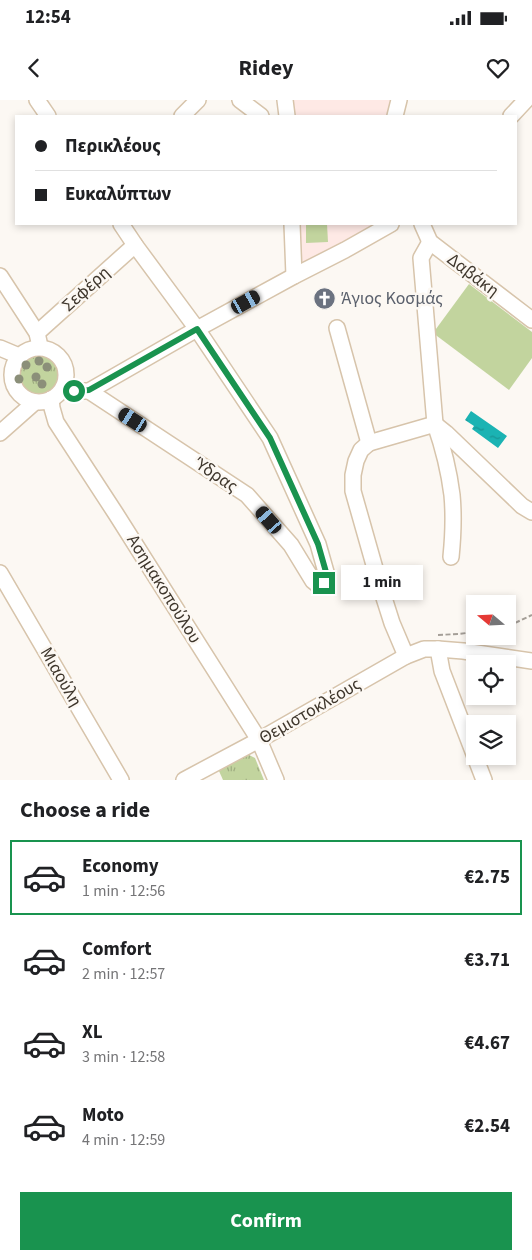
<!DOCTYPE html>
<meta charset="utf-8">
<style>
:root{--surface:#fff;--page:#f6f6f6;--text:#202124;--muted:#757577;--line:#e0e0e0;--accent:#19934f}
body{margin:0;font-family:"Source Sans 3",sans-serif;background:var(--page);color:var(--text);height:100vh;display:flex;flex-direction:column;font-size:19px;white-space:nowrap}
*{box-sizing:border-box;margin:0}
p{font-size:16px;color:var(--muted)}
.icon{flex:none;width:28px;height:28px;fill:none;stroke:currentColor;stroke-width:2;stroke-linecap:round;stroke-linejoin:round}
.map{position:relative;height:680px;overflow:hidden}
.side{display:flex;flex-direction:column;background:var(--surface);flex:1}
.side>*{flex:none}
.guide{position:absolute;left:15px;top:15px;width:502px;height:110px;border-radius:0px;box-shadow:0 2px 8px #0003;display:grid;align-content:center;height:110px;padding:0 20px;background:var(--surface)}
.needle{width:32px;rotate:289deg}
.tools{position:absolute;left:466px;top:495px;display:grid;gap:10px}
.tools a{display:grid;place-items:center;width:50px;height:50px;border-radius:0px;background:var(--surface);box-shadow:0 2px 8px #0003;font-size:25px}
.end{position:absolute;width:22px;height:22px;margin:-11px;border:6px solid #19934f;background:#fff;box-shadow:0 0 0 2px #fff}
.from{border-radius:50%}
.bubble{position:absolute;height:35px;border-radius:0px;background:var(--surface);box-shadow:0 2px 8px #0003;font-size:16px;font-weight:700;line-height:35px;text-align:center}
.car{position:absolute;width:15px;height:30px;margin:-15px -8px;border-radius:6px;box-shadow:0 0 4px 1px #0007;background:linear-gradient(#222 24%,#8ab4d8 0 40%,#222 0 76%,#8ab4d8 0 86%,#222 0)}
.guide b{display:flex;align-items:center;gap:18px;height:48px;font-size:19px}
.guide b+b{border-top:1px solid var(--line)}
.guide i{width:12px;height:12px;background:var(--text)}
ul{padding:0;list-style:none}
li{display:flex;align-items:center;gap:15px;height:75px;margin:0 10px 8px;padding:0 10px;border:2px solid transparent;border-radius:0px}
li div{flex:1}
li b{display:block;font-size:19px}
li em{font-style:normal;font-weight:700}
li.current{border-color:var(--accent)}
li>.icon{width:45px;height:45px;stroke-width:1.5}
h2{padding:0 20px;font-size:22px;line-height:60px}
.action{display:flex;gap:10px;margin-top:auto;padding:10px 20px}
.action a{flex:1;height:58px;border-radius:0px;background:var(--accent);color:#fff;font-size:20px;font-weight:700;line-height:58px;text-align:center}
.status{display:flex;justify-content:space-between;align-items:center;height:35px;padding:0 25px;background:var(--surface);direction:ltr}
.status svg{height:14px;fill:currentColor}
header{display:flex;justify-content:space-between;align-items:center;height:65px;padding:0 20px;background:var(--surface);font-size:22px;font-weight:700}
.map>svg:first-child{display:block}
.education{fill:#fee9e5}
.grass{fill:url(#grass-tufts)}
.pitch{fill:#c2d49e}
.water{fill:url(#water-ripples)}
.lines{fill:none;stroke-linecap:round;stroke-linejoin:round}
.minor-casing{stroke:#d7c4ab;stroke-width:18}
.path{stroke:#a59f98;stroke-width:2;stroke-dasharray:5 2.5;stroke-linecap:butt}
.minor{stroke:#fff;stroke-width:15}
.tree{fill:#8b8f79}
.route{stroke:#19934f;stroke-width:6}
.labels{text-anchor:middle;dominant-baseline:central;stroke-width:5;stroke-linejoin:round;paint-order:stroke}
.street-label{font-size:18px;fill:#3e362c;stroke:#fcf8f3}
.worship-label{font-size:18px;fill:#5b616d;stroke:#fcf8f3;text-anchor:start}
</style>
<div class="status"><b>12:54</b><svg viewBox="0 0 49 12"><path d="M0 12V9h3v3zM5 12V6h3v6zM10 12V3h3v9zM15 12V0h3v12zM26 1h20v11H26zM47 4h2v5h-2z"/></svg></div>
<header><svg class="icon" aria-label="back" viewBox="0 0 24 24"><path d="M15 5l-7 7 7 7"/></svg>Ridey<svg class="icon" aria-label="heart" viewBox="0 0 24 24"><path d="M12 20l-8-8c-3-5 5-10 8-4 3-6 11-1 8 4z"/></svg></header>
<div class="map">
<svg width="532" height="680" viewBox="0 0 532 680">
<defs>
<pattern id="grass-tufts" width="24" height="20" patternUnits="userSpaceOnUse" patternTransform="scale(1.25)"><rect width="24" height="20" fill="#c2d49e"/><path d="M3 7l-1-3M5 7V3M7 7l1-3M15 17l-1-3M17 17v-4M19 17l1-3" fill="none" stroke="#9fad81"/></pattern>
<pattern id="water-ripples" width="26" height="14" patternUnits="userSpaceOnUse" patternTransform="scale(1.25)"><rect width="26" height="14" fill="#1bb3b3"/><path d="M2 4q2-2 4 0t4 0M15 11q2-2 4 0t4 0" fill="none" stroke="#199292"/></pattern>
</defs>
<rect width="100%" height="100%" fill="#fcf8f3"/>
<g class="education">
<path d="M 292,0 L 391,0 L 388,16 L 294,16 Z"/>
<path d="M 296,124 L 374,124 L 306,162 L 301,162 L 297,160 Z"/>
</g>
<g class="grass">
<circle cx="38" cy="275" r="21"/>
<path d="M 247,654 L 255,658 L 264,680 L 223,680 L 219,671 Z"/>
</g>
<g class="pitch">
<path d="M 306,124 L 327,124 L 328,142 L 306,143 Z"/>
<path d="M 469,184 L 532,232 L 532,258 L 509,290 L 433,233 Z"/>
</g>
<path class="water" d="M 471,311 L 507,336 L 498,348 L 472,329 L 474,326 L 465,320 Z"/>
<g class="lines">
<defs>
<g id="minor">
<path d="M 37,0 L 48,16"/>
<path d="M 240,0 L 261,16"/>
<path d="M 285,0 L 287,16"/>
<path d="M 182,16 L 198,0"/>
<path d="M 395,16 L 399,0"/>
<path d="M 511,16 L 526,0"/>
<path d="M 292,124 L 294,176"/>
<path d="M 422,124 L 430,142 L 532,220"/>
<path d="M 430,142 L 421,158 L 435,324 C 443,347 449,371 452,395 C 454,416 453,437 451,457"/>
<path d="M 0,176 L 37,233 L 39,242"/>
<path d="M 337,228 L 369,343 L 435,324"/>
<path d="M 37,233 L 135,145"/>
<circle cx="39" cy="275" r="27"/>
<path d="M 0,248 L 19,256"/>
<path d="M 63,288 L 74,291 L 89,291 L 197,229 L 294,176 L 345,150 L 391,124"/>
<path d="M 89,291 L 247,395 L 291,445 L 313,481 L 318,485 L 324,483 L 326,472 L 318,444 L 270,338 L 197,229 L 135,145 L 121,124"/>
<path d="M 51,299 L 52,308 L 56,322 L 116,414 L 259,640 L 276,680"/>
<path d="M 436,325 L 446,333 L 522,406 L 532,412"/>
<path d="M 0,333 L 35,302"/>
<path d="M 369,343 L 361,350 L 356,361 L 353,375 L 353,391 L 378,479 L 392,523 L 406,556"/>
<path d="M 0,473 L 121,680"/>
<path d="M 438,549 L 442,571 L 484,680"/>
<path d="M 184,680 L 259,640 L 406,556 L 424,549 L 438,549 L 463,551 L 532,561"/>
</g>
</defs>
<use href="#minor" class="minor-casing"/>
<g class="path">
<path d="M 508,525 L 515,523 L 532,515"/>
<path d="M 438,535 L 458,534 L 475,532"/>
</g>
<use href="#minor" class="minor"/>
</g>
<g class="tree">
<circle cx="39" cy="261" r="4.5"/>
<circle cx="26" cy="265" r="4.5"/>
<circle cx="47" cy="267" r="4.5"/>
<circle cx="36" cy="277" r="4.5"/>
<circle cx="19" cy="279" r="4.5"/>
<circle cx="42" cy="284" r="4.5"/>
</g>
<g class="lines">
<path class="route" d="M 74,291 L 89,290 L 197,229 L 270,338 L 318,444 L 326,472 L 324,483"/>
</g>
<defs>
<symbol id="church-disc" viewBox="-11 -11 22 22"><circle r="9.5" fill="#6b7280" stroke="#fcf8f3"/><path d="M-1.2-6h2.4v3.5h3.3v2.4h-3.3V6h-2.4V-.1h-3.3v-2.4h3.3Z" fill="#fff"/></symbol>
</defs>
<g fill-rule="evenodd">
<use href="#church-disc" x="312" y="186" width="25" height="25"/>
</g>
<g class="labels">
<g class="street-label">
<text transform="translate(473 175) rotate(37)">Δαβάκη</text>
<text transform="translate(86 189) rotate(-42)">Σεφέρη</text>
<text transform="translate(216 375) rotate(34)">Ύδρας</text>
<text transform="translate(164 489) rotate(58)">Ασημακοπούλου</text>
<text transform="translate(61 577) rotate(60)">Μιαούλη</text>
<text transform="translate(310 611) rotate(-30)">Θεμιστοκλέους</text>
</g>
<g class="worship-label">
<text x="341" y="198">Άγιος Κοσμάς</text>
</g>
</g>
</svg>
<div class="tools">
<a><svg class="needle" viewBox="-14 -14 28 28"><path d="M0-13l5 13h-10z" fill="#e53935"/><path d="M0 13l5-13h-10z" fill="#757577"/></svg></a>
<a><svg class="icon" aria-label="locate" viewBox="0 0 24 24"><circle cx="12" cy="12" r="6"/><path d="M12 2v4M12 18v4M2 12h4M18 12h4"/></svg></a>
<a><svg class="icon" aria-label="layers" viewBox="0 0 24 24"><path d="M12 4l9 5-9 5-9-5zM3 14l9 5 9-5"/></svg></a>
</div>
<i class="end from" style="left:74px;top:291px"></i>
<i class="end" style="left:324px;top:483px"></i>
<div class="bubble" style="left:341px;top:465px;width:82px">1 min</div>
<i class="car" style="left:246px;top:202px;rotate:61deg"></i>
<i class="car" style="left:133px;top:320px;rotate:303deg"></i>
<i class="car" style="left:269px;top:420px;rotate:319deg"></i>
<div class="guide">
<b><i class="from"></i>Περικλέους</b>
<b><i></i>Ευκαλύπτων</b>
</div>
</div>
<section class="side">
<h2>Choose a ride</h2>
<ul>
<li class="current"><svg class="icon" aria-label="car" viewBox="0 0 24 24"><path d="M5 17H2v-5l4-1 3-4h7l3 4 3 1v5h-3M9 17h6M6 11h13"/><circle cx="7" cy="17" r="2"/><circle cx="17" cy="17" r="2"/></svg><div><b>Economy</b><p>1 min · 12:56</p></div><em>€2.75</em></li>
<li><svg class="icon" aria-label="car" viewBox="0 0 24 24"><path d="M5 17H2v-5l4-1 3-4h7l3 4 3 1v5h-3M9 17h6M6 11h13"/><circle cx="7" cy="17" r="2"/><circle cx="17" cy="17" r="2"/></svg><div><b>Comfort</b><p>2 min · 12:57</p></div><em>€3.71</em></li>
<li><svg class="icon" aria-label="car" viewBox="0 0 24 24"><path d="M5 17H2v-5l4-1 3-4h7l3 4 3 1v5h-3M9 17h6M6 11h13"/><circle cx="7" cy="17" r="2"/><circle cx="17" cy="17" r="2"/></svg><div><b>XL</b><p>3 min · 12:58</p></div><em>€4.67</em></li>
<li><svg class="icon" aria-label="car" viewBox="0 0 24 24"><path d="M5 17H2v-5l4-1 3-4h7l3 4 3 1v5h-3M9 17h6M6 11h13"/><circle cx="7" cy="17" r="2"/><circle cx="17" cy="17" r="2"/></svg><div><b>Moto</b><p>4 min · 12:59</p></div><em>€2.54</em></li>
</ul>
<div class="action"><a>Confirm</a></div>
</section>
